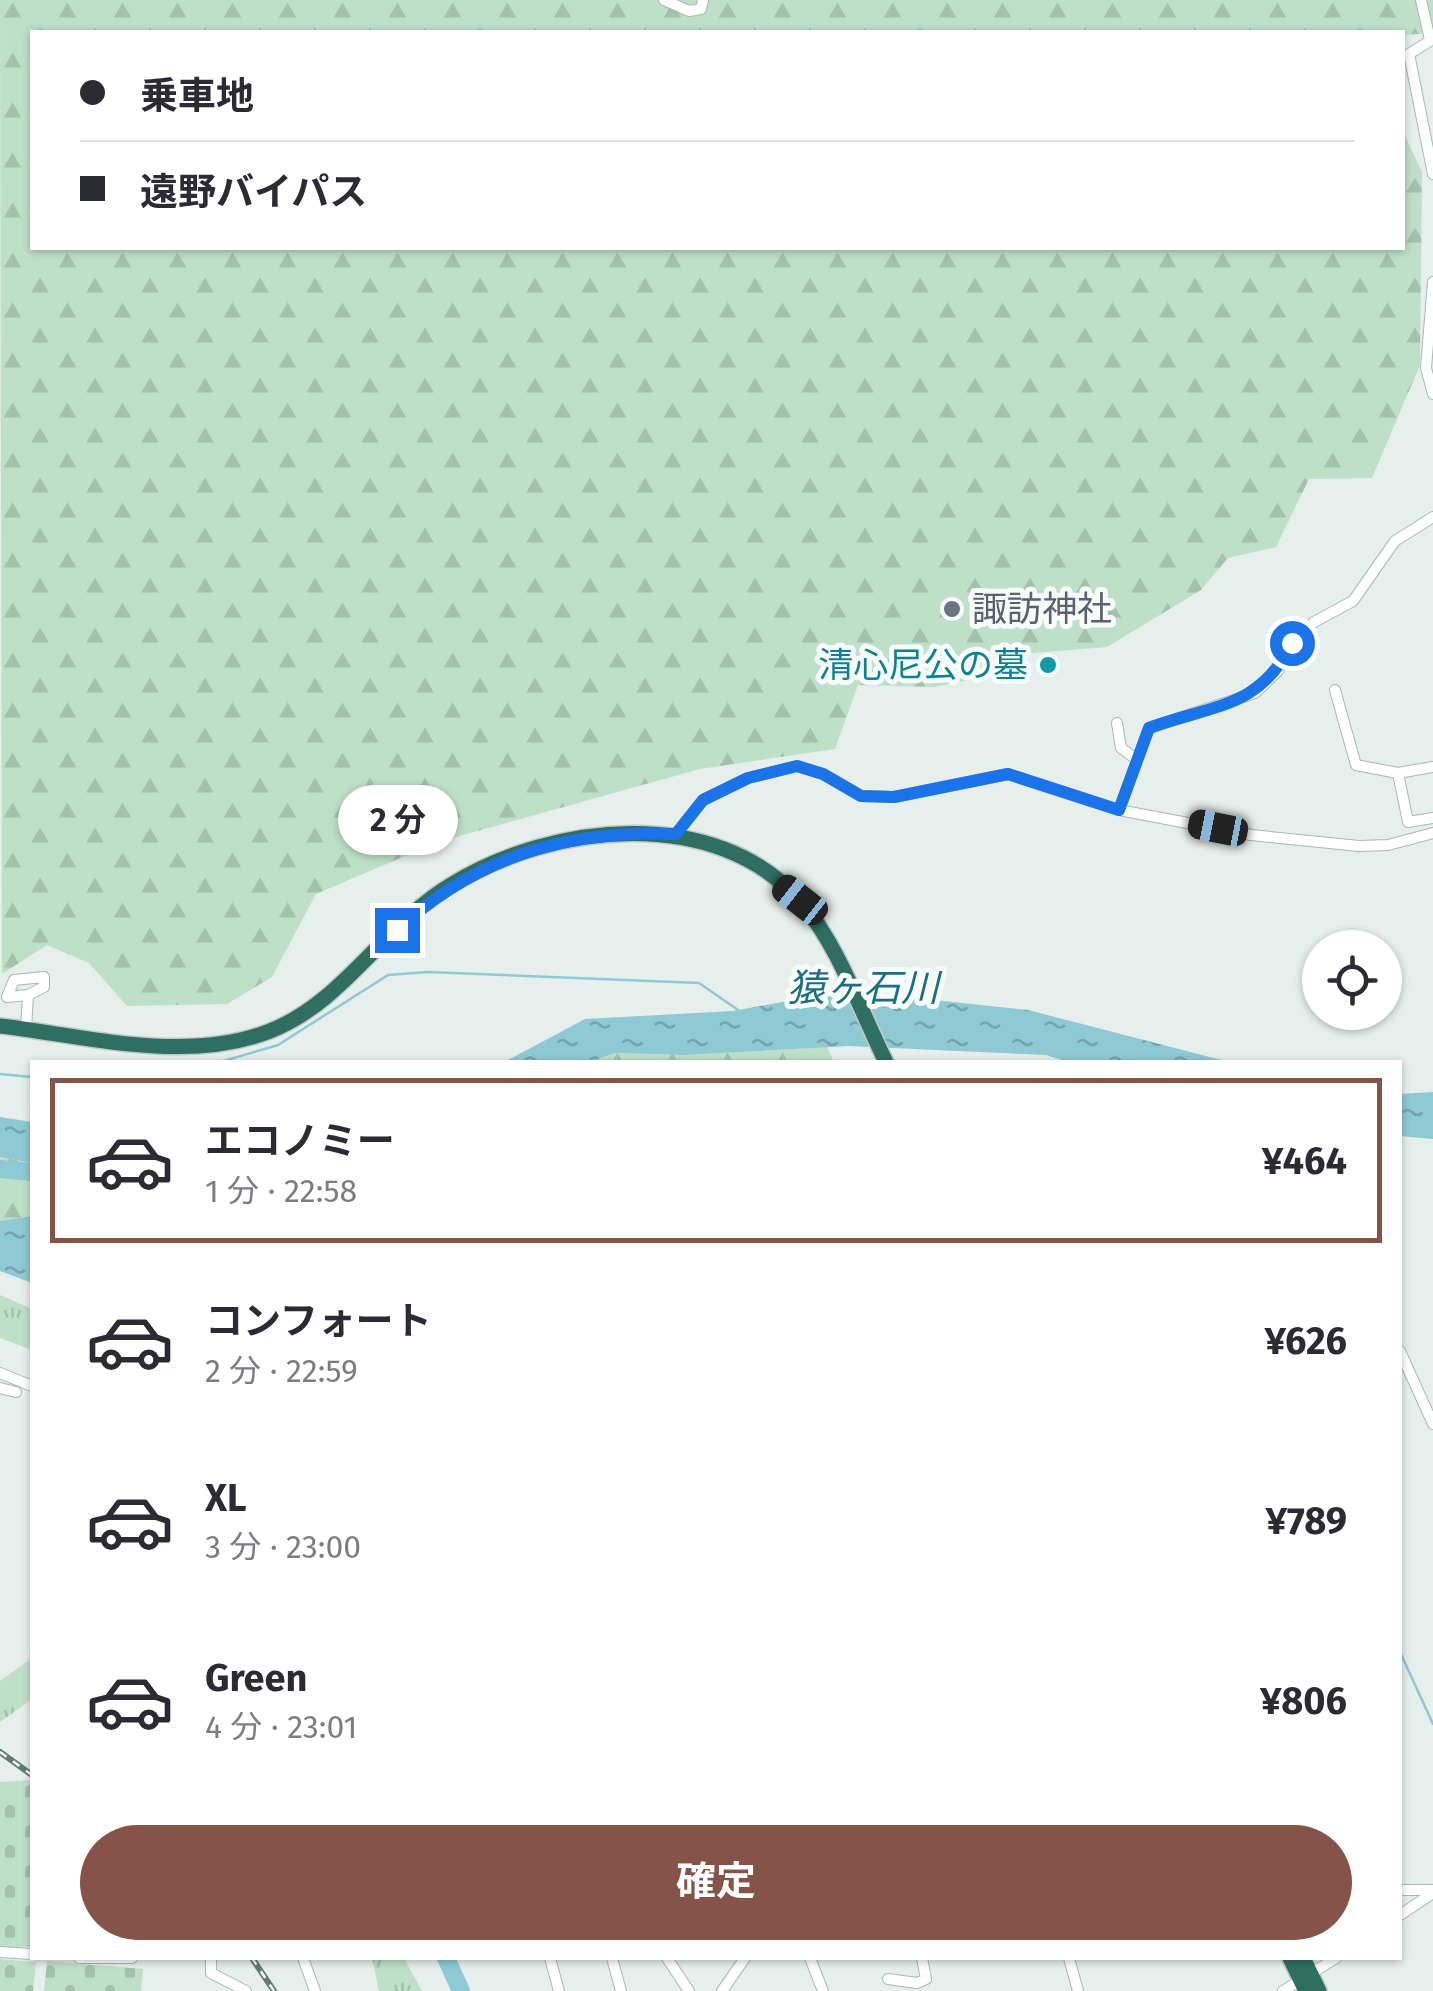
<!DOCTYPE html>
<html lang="ja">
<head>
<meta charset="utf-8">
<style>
  :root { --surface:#fff; --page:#f7f7f7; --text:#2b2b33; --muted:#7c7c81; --line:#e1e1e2; --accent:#855347 }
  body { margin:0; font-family:"Fira Sans","Noto Sans JP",sans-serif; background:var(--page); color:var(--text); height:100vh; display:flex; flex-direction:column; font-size:38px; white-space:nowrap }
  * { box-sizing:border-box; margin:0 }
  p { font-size:32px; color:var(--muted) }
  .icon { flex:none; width:55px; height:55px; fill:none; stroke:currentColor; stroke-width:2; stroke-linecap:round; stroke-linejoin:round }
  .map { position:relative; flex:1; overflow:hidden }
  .details { position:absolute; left:30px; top:1060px; width:1372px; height:900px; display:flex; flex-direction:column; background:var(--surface); border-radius:0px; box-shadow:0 2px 8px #0004 }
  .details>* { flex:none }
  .hud { position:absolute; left:30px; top:30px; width:1375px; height:220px; border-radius:0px; box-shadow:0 2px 8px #0004; display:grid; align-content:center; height:220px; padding:0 50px; background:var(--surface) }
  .buttons { position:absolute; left:1302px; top:930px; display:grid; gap:20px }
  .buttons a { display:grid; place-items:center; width:100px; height:100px; border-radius:50%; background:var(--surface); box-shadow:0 2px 8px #0004; font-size:50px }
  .end { position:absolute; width:45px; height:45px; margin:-22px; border:12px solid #1a73e8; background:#fff; box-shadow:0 0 0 5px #fff }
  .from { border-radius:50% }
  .bubble { position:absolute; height:70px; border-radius:35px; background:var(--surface); box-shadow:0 2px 8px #0004; font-size:32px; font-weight:700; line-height:70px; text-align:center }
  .car { position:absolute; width:30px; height:60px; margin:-30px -15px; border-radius:12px; box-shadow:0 0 8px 2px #0007; background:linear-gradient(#222 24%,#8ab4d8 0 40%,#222 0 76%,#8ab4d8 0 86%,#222 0) }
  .hud b { display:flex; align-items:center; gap:35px; height:95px; font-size:38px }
  .hud b+b { border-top:2px solid var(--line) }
  .hud i { width:25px; height:25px; background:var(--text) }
  ul { padding:18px 0 0; list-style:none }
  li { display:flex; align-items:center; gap:30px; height:165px; margin:0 20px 15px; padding:0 30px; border:5px solid transparent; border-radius:0px }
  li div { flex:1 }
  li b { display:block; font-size:38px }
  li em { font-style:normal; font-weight:700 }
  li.current { border-color:var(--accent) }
  li>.icon { width:90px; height:90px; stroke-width:1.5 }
  .primary-button { display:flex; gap:20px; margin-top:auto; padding:20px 50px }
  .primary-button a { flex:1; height:115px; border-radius:60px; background:var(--accent); color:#fff; font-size:40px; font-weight:700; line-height:115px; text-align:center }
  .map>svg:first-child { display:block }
</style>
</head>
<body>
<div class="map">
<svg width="1433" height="1991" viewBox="0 0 1433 1991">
  <defs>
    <pattern id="grass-tufts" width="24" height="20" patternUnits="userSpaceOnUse" patternTransform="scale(2.5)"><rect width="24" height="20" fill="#bfe0c8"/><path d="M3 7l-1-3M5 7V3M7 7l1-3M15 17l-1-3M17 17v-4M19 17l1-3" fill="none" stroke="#a4c1ad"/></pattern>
    <pattern id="forest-firs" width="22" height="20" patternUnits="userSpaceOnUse" patternTransform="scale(2.5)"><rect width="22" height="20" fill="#bfe0c8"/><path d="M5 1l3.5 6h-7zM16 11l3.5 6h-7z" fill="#a4c1ad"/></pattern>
    <pattern id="cemetery-stones" width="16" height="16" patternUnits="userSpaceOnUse" patternTransform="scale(2.5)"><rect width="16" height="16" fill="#bfe0c8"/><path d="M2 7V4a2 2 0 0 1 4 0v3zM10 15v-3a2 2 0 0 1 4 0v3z" fill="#a4c1ad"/></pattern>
    <pattern id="water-ripples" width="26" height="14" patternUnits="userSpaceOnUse" patternTransform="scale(2.5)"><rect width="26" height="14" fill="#8ec9d4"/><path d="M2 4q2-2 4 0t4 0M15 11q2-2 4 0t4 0" fill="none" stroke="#74a5ad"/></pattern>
  </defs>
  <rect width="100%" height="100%" fill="#e6efeb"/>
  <path fill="url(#grass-tufts)" d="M0,1295L32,1309V1350L0,1338Z
    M32,1658V1699L0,1722V1681Z
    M372,1958H404L422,1991H379Z"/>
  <path fill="url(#forest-firs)" d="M0,0H1433V33L1403,35L32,32V248H1402L1403,132L1422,172L1420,365L1372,478L1309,479L1276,547L1228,558L1201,590L1107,647L1022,654L988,676L935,687L858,685L835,749L700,769L438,842L316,894L272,977L227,1004L127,1006L89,963L47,945L2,974Z
    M827,1047L834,1062H589L615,1053L685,1055Z
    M0,1157L32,1163V1216L0,1221Z"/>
  <path fill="url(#cemetery-stones)" d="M32,1780V1946L0,1948V1782Z
    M0,1959L36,1962L33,1991H0Z
    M47,1961L143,1969L141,1991H44Z"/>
  <path fill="url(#water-ripples)" d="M869,993L1028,1010L1229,1062H1068L1046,1055L849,1046L685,1055L615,1053L589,1062H504L585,1019L733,1011L815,996Z
    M1433,1092V1139L1400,1136V1094Z
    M0,1117L32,1122V1163L0,1157Z
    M32,1216V1283L0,1271V1221Z"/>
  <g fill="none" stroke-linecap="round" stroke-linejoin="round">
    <path stroke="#8ec9d4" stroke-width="2.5" d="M220,1062L278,1045L388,975L428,972L699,983L741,1012
      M0,1074L32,1077
      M1400,1652L1433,1724"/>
    <path stroke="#8ec9d4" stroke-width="18" d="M0,1169L32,1172
      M446,1958L461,1991"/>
    <defs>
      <path id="minor" d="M664,0L689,11L701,9L703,0
        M1421,0L1430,40
        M1433,39L1409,54L1433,174
        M1433,282L1426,368L1433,394
        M1335,690L1356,765L1398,773L1408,822L1433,818
        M1117,723L1121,748L1136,759
        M1398,773L1433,767
        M1119,810L1149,728L1255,693L1278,671L1291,643L1314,622L1353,601L1395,541L1433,517
        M676,834L703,800L748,778L797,766L823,774L861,796L894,797L1008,774L1119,810L1251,835L1359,846L1388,845L1433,833
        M26,1029L28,995L7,997L14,980L44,977V987L28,995
        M1400,1351L1433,1424
        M0,1373L32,1386
        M0,1388L16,1392
        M1400,1890H1433
        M1400,1915L1433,1893
        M0,1952L32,1954
        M79,1958H132
        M211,1958V1973L246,1991
        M303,1958L315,1991
        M550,1958L559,1991
        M612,1958L621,1991
        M667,1958L689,1991
        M810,1958L823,1991
        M1069,1958L1078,1991
        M888,1979L917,1983L926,1979L922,1958
        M722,1991L745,1958
        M1283,1991L1336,1958"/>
      <path id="highway" d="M0,1026C85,1036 187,1064 270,1031C344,1002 384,925 451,885C551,823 716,804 801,902C839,946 860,1010 886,1062
        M1290,1958L1306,1991
        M1303,1958L1319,1991"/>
    </defs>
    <use href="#minor" stroke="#a8b8b2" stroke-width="12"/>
    <use href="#highway" stroke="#c2cac8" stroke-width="18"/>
    <use href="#minor" stroke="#fff" stroke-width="10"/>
    <use href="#highway" stroke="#2f6f62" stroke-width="15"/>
    <defs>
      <path id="rail" d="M0,1752L32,1775
        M252,1958L274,1991"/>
    </defs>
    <use href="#rail" stroke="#5f7d75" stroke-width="6"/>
    <use href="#rail" stroke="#f7fbf9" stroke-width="2.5" stroke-dasharray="8" stroke-linecap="butt"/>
  </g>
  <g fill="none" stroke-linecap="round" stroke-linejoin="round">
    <path stroke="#1a73e8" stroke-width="12" d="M397,930C476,857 569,829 676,834L703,800L748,778L797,766L823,774L861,796L894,797L1008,774L1119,810L1149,728C1211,705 1260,709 1292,643"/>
  </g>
  <circle fill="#6b7280" stroke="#f7fbf9" stroke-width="4" cx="952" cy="609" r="10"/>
  <circle fill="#0f9aa8" stroke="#f7fbf9" stroke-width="4" cx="1048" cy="665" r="10"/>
  <g text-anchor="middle" stroke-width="10" stroke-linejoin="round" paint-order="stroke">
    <g font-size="35" fill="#5b616d" stroke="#f7fbf9" text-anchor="start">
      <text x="972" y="621">諏訪神社</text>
    </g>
    <g font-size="35" fill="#0d838f" stroke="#f7fbf9" text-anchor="end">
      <text x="1028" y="677">清心尼公の墓</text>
    </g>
    <g font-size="38" font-style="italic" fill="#1c6f80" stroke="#f7fbf9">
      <text x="863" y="1001">猿ヶ石川</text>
    </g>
  </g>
</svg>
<div class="buttons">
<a><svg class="icon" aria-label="locate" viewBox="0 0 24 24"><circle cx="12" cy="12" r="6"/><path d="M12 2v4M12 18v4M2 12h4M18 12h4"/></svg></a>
</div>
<i class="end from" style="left:1292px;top:643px"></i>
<i class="end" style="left:397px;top:930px"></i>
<div class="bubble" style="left:338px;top:785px;width:120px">2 分</div>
<i class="car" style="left:1218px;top:828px;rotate:281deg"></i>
<i class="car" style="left:800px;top:900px;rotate:308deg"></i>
<div class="hud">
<b><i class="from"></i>乗車地</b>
<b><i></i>遠野バイパス</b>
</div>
<section class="details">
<ul>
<li class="current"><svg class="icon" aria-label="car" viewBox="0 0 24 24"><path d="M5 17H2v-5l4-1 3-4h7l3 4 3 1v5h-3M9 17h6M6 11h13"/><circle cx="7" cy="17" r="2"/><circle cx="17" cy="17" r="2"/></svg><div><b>エコノミー</b><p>1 分 · 22:58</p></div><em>¥464</em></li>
<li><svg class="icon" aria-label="car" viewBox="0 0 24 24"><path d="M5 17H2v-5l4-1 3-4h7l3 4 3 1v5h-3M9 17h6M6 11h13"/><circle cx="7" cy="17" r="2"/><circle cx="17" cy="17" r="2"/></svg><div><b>コンフォート</b><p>2 分 · 22:59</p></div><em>¥626</em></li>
<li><svg class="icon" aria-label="car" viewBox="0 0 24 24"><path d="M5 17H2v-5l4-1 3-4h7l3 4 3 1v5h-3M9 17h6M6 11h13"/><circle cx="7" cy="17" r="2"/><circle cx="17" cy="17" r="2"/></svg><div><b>XL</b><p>3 分 · 23:00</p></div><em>¥789</em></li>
<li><svg class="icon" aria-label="car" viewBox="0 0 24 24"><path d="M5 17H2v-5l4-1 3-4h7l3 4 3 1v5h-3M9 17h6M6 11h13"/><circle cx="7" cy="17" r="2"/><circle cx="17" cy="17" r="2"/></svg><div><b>Green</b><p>4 分 · 23:01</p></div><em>¥806</em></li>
</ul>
<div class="primary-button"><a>確定</a></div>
</section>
</div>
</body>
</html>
